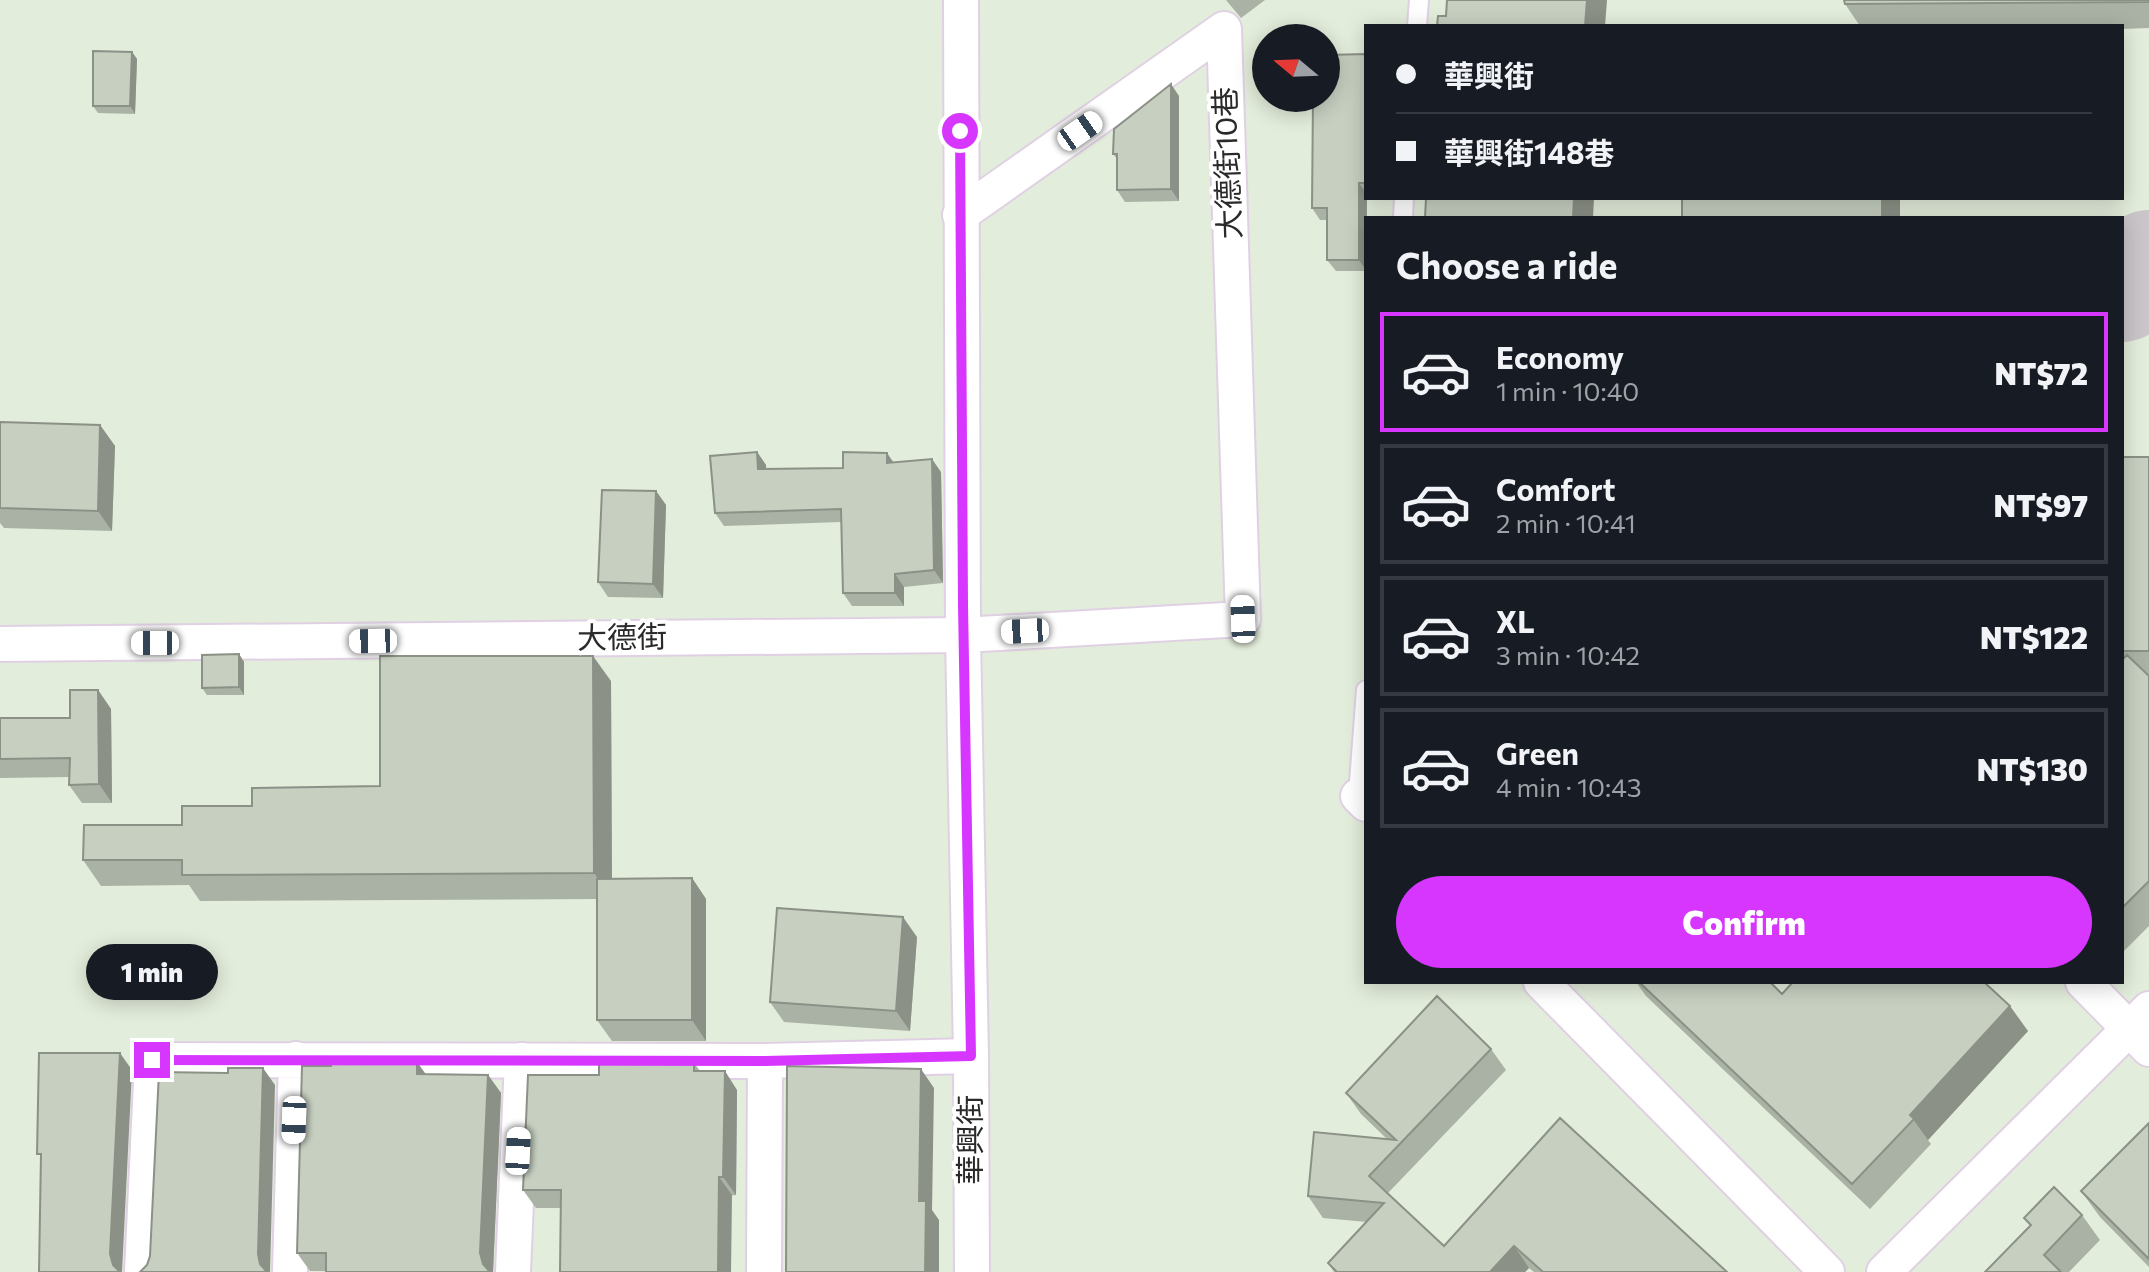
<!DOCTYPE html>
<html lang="en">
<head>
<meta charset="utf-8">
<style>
  :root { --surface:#171b24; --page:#242831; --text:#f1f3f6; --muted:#9ea1a6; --line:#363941; --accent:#d736ff }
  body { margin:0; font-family:Commissioner,"Noto Sans TC",sans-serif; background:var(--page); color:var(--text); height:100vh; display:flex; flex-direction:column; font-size:30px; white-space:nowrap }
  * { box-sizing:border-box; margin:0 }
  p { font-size:26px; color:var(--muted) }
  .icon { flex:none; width:44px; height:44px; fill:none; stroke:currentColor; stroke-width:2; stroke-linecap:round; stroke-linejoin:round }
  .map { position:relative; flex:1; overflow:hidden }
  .details { position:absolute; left:1364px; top:216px; width:760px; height:768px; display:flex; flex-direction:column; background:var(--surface); border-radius:0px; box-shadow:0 4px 20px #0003 }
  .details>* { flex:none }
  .guide { position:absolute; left:1364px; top:24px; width:760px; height:176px; border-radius:0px; box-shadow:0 4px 20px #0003; display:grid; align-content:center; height:176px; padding:0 32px; background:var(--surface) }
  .needle { width:52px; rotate:289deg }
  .controls { position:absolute; left:1252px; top:24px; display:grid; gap:16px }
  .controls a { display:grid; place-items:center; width:88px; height:88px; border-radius:50%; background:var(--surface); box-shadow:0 4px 20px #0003; font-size:40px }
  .end { position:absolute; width:36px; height:36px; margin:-18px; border:10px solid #d736ff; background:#fff; box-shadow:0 0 0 4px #fff }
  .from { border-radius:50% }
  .bubble { position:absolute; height:56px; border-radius:28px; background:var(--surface); box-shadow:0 4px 20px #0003; font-size:26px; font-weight:800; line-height:56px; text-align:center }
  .car { position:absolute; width:24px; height:48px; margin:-24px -12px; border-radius:10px; box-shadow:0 0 6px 2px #0007; background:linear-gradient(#fff 24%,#345 0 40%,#fff 0 76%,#345 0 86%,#fff 0) }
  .guide b { display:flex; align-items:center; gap:28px; height:76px; font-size:30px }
  .guide b+b { border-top:2px solid var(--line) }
  .guide i { width:20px; height:20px; background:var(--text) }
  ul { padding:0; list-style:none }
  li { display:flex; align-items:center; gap:24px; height:120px; margin:0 16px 12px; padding:0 16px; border:4px solid var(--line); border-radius:0px }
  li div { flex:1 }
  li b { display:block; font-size:30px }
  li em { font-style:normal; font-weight:800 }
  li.on { border-color:var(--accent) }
  li>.icon { width:72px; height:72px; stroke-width:1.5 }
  h2 { padding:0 32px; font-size:36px; line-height:96px }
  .action { display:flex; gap:16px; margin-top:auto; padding:16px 32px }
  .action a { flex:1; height:92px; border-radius:48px; background:var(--accent); color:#fff; font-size:32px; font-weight:800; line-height:92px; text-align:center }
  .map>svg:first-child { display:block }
</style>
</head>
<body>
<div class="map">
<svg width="2149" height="1272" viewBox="0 0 2149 1272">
  <rect width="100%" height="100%" fill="#e3eddb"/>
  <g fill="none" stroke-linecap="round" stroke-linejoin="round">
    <path stroke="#cac5c8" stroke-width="106" d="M2122,289L2149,263"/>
    <defs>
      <path id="service" d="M1417,26L1419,0
        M1403,218L1404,198
        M1358,796L1366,690"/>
      <path id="minor" d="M961,0L963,635L971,1056L972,1272
        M0,644L963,635L1243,619L1224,29L960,215
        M1358,796L1366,804
        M1541,982L1827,1272
        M2083,982L2149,1049
        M142,1272L152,1060L765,1061L971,1056
        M290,1272L296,1059
        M513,1272L522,1060
        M764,1272L765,1061
        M1884,1272L2149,1009"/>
    </defs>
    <use href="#service" stroke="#e0d0e4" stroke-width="22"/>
    <use href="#minor" stroke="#e0d0e4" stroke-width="38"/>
    <use href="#service" stroke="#fff" stroke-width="18"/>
    <use href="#minor" stroke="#fff" stroke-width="34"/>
  </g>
  <path fill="#aab2a5" d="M1226,0H1265L1241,18Z
    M2149,0V28L2122,29V26H1860L1845,4Z
    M132,52L137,59L135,114L98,113L93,106Z
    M1366,54V198H1367L1366,271H1336L1327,260V220H1320L1312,208Z
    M1179,96V201L1125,202L1117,190V159L1113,154Z
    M100,425L115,446L112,531L4,528L0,523V508Z
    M757,452L766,465V469L843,468L894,462L941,472L943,583L904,587V606H852L843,593L841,522L724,526L715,513Z
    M2122,457H2149V926L2122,953Z
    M656,491L666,505L663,598L608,597L598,582Z
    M239,654L244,662V695H207L202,688Z
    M611,681L612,879L692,878L706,899V1041H612L597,1020V899L200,901L189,885L101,886L83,860L182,825L252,806L380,786Z
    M98,690L111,709L112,803H82L69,785V777L0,778V718H70Z
    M917,937L910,1031L784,1022L770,1002Z
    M1636,982H1770L1782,994L2028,1031L1928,1140L1931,1144L1870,1209L1646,996Z
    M1491,1049L1506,1070L1388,1193L1444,1246L1560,1118L1727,1272H1534L1529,1268L1525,1272H1334L1328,1263L1367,1222L1323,1218L1308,1196L1388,1140L1361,1114L1346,1093Z
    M694,1063L700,1071L737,1090L736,1195L561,1208H536L523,1190L599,1075Z
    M426,1074L488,1075L501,1093L493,1272L310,1271L297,1253Z
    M2149,1123V1267L2100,1217L2081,1191Z
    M2082,1215L2100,1240L2069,1272H1985L2030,1226L2024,1218Z"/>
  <path fill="#8b9186" d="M1587,0H1607L1605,26H1585Z
    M132,52L137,59L135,114L130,106Z
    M1171,84L1179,96V201L1171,189Z
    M1359,183L1366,193L1367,198L1366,270L1359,260Z
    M1574,198H1594L1593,218H1573Z
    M1882,198H1900V218H1882Z
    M100,425L115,446L112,531L98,511Z
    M757,452L766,465L767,482L758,469Z
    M887,453L896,466L887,463Z
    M932,459L941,472L943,583L934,570Z
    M656,491L666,505L663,598L653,584Z
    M895,574L904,587V606L895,593Z
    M239,654L244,662V695L239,687Z
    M593,656L611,681L612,899L594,873Z
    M98,690L111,709L112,803L99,784Z
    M692,878L706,899V1041L692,1020Z
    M903,917L917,937L910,1031L896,1011Z
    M2010,1006L2028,1031L1928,1140L1910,1115Z
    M120,1053L132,1070L122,1272H118L113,1265L110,1254Z
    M417,1062L430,1080L417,1074Z
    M263,1068L275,1085L270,1272H266L260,1264L258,1254Z
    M921,1069L934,1088L932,1210L939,1220V1272H925L919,1201Z
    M725,1071L737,1090L736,1195L723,1177Z
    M488,1075L501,1093L493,1272H489L483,1264L480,1253Z
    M719,1177L732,1195L731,1272H718Z
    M1514,1246L1529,1268L1525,1272H1490Z"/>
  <path fill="#c6cfc0" stroke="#8b9186" stroke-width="2" d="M1447,0H1587L1585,26H1437L1438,16H1446Z
    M1844,0H2149V2L1845,4Z
    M93,51L132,52L130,106H93Z
    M1366,54V183H1359V260H1327V208H1312L1313,98H1326V55Z
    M1171,84V189L1117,190V154H1113L1114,129Z
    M1426,198H1574L1573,218H1425Z
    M1682,198H1882V218H1682Z
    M0,422L100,425L98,511L0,508Z
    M757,452L758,469L843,468V452L887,453V463L932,459L934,570L895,574V593H843L841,509L715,513L710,456Z
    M2122,457H2149V651H2122Z
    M602,490L656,491L653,584L598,582Z
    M239,654V687L202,688V655Z
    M2127,655L2149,676V881L2122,908V660Z
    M380,656H593L594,873L182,875V860H83L84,825H182V806H252V788L380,786Z
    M70,690H98L99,784L69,785L70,758L0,759V718H70Z
    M692,878V1020H597V879Z
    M777,908L903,917L896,1011L770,1002Z
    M1639,982H1770L1782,994L1793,982H1984L2010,1006L1910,1115L1914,1119L1852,1184Z
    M1437,996L1491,1049L1369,1176L1444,1246L1560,1118L1727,1272H1543L1514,1246L1490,1272H1337L1328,1263L1384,1203L1308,1196L1314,1132L1396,1140L1346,1093Z
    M39,1053H120L110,1254L113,1265L120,1272H39L41,1154H37Z
    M331,1062H417V1074L488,1075L480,1253L483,1264L490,1272H326V1253H297L302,1066H331Z
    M599,1062L694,1063V1071H725L723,1177H719L718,1272H560L561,1190H523L528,1075H599Z
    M787,1066L921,1069L919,1201H926L925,1272H786Z
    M228,1068H263L258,1254L260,1264L267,1272H140L147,1265L150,1256L159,1072L228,1073Z
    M2149,1123V1259L2081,1191Z
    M2054,1187L2082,1215L2044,1255L2061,1272H1985L2031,1225L2024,1218Z"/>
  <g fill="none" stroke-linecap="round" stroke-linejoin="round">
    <path stroke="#d736ff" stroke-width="10" d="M152,1060L765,1061L971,1056L963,605L960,131"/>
  </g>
  <g text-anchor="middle" stroke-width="8" stroke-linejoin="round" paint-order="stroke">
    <g font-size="30" fill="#2a2a2a" stroke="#fff">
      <text transform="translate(1228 163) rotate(-92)" y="10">大德街10巷</text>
      <text transform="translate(622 638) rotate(-1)" y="10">大德街</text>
      <text transform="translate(971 1140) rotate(-90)" y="10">華興街</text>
    </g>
  </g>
</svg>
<div class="controls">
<a><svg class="needle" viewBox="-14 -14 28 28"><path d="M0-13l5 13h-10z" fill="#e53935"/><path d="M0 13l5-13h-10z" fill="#9ea1a6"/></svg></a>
</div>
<i class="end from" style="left:960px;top:131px"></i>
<i class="end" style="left:152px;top:1060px"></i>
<div class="bubble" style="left:86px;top:944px;width:132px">1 min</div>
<i class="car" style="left:1080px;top:131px;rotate:55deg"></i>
<i class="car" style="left:1243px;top:619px;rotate:358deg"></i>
<i class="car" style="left:1025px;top:631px;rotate:267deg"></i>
<i class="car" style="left:373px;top:641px;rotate:269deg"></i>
<i class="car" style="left:155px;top:643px;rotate:270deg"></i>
<i class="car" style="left:294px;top:1120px;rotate:182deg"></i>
<i class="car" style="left:518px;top:1151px;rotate:3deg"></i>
<div class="guide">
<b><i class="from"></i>華興街</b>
<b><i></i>華興街148巷</b>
</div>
<section class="details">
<h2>Choose a ride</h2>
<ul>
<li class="on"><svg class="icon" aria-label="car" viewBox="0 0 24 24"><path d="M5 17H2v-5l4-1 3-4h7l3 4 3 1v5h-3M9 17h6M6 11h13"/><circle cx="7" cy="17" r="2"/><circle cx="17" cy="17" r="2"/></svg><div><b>Economy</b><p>1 min · 10:40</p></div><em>NT$72</em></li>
<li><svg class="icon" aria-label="car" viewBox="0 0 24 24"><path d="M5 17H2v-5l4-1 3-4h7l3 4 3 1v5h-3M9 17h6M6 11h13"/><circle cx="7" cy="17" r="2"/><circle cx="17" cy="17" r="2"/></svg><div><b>Comfort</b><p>2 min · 10:41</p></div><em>NT$97</em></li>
<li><svg class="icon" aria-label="car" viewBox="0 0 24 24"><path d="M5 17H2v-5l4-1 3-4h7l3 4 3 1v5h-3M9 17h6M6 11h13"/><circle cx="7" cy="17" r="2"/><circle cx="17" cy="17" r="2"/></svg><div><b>XL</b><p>3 min · 10:42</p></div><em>NT$122</em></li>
<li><svg class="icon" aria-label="car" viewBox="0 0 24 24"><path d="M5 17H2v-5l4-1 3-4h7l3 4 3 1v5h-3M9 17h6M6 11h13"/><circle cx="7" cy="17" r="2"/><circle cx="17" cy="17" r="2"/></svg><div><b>Green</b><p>4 min · 10:43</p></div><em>NT$130</em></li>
</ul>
<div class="action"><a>Confirm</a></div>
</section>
</div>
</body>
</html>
